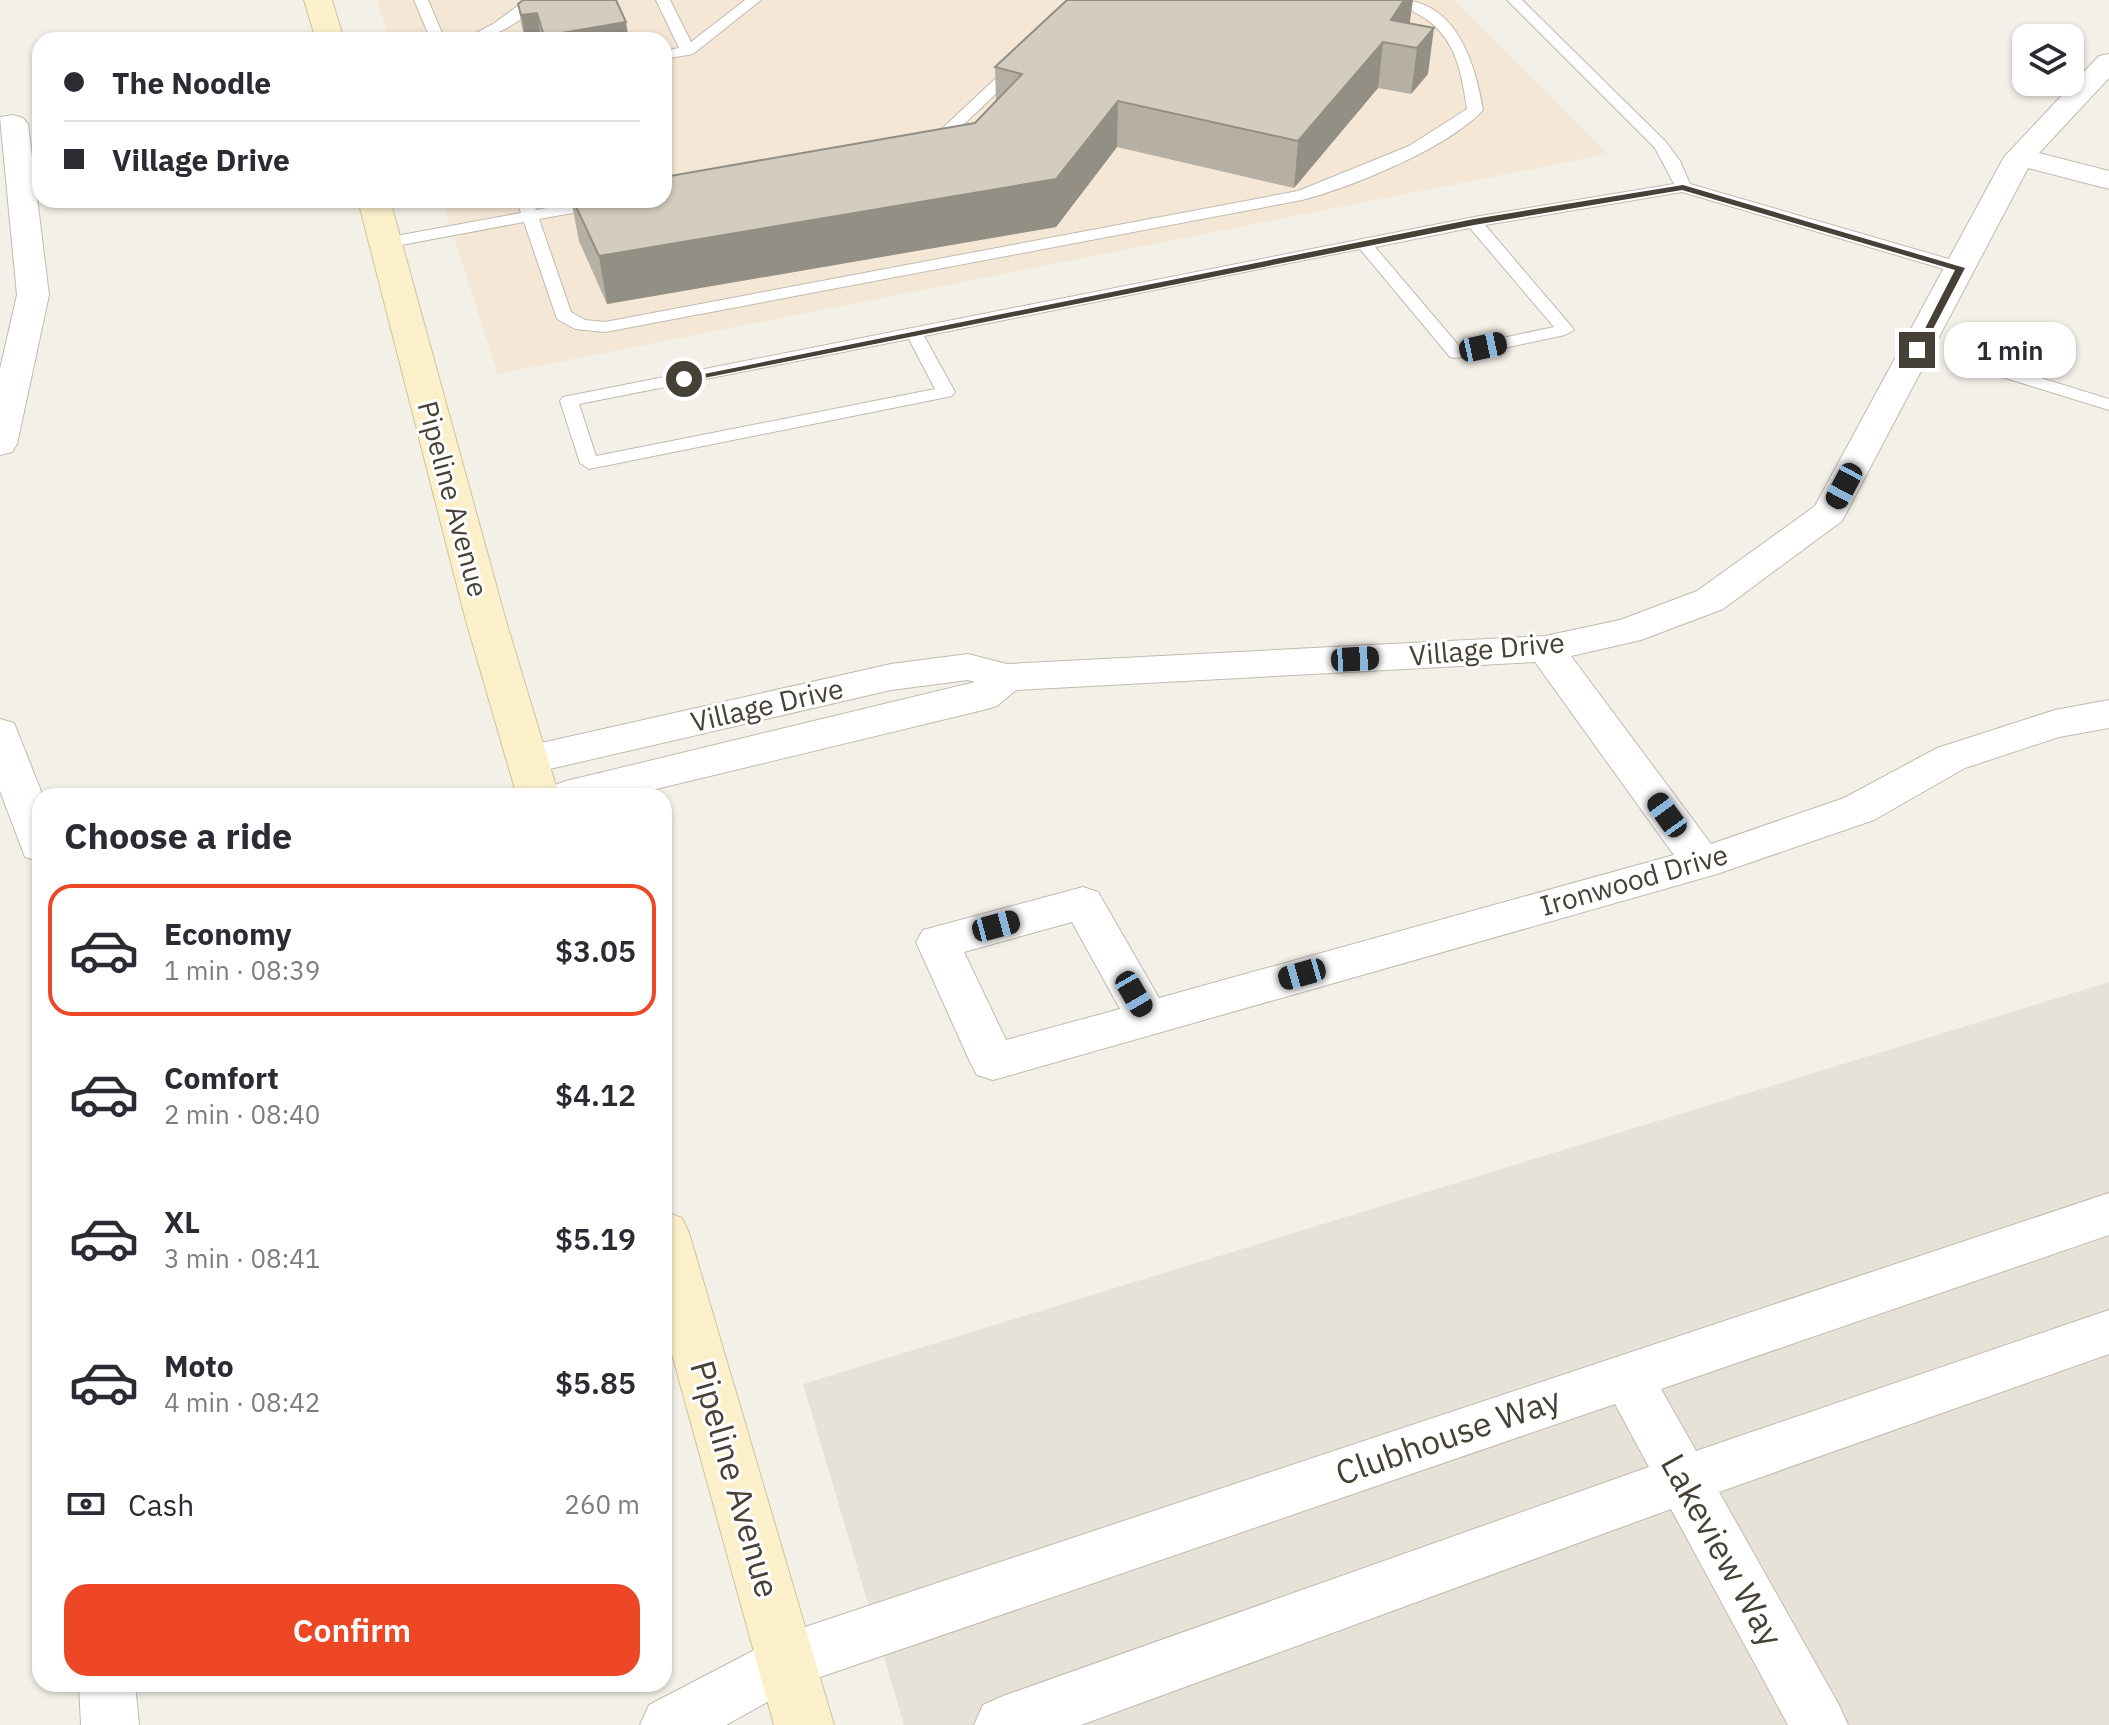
<!DOCTYPE html>
<html lang="en">
<head>
<meta charset="utf-8">
<style>
  :root { --surface:#fff; --page:#f2f2f3; --text:#2b2b33; --muted:#7c7c81; --line:#e1e1e2; --accent:#ed4726 }
  body { margin:0; font-family:"IBM Plex Sans",sans-serif; background:var(--page); color:var(--text); height:100vh; display:flex; flex-direction:column; font-size:30px; white-space:nowrap }
  * { box-sizing:border-box; margin:0 }
  p { font-size:26px; color:var(--muted) }
  .icon { flex:none; width:44px; height:44px; fill:none; stroke:currentColor; stroke-width:2; stroke-linecap:round; stroke-linejoin:round }
  .map { position:relative; flex:1; overflow:hidden }
  .drawer { position:absolute; left:32px; top:788px; width:640px; height:904px; display:flex; flex-direction:column; background:var(--surface); border-radius:24px; box-shadow:0 2px 6px #0004 }
  .drawer>* { flex:none }
  .hud { position:absolute; left:32px; top:32px; width:640px; height:176px; border-radius:24px; box-shadow:0 2px 6px #0004; display:grid; align-content:center; height:176px; padding:0 32px; background:var(--surface) }
  .fabs { position:absolute; left:2012px; top:24px; display:grid; gap:16px }
  .fabs a { display:grid; place-items:center; width:72px; height:72px; border-radius:16px; background:var(--surface); box-shadow:0 2px 6px #0004; font-size:40px }
  .end { position:absolute; width:36px; height:36px; margin:-18px; border:10px solid #464137; background:#fff; box-shadow:0 0 0 4px #fff }
  .from { border-radius:50% }
  .bubble { position:absolute; height:56px; border-radius:24px; background:var(--surface); box-shadow:0 2px 6px #0004; font-size:26px; font-weight:600; line-height:56px; text-align:center }
  .car { position:absolute; width:24px; height:48px; margin:-24px -12px; border-radius:10px; box-shadow:0 0 6px 2px #0007; background:linear-gradient(#222 24%,#8ab4d8 0 40%,#222 0 76%,#8ab4d8 0 86%,#222 0) }
  .hud b { display:flex; align-items:center; gap:28px; height:76px; font-size:30px }
  .hud b+b { border-top:2px solid var(--line) }
  .hud i { width:20px; height:20px; background:var(--text) }
  ul { padding:0; list-style:none }
  li { display:flex; align-items:center; gap:24px; height:132px; margin:0 16px 12px; padding:0 16px; border:4px solid transparent; border-radius:24px }
  li div { flex:1 }
  li b { display:block; font-size:30px }
  li em { font-style:normal; font-weight:600 }
  li.selected { border-color:var(--accent) }
  li>.icon { width:72px; height:72px; stroke-width:1.5 }
  h2 { padding:0 32px; font-size:36px; line-height:96px }
  .pay { display:flex; align-items:center; gap:20px; height:88px; padding:0 32px; font-size:30px }
  .pay p { margin-inline-start:auto }
  .action { display:flex; gap:16px; margin-top:auto; padding:16px 32px }
  .action a { flex:1; height:92px; border-radius:24px; background:var(--accent); color:#fff; font-size:32px; font-weight:600; line-height:92px; text-align:center }
  .map>svg:first-child { display:block }
</style>
</head>
<body>
<div class="map">
<svg width="2109" height="1725" viewBox="0 0 2109 1725">
  <rect width="100%" height="100%" fill="#f3f0e8"/>
  <path fill="#e7e2d7" d="M2109,982V1725H904L803,1384Z"/>
  <path fill="#f4e7d5" d="M377,0H1455L1608,154L498,374L442,200H664V40H390Z"/>
  <g fill="none" stroke-linecap="round" stroke-linejoin="round">
    <defs>
      <path id="service" d="M414,0H428L445,40H431Z
        M526,0H542C522,22 493,40 463,40L493,24Z
        M656,0H670L691,42L745,0H761L693,54L664,59V51L679,48Z
        M1398,0C1456,0 1475,62 1483,110C1448,148 1352,187 1302,200L605,332L575,329L557,319L524,222L385,248L377,243L385,238L521,213L517,200H533L536,210L591,200H625L617,205L539,219L571,312L585,320L605,322L1298,191L1409,146L1467,109C1462,76 1457,43 1430,22C1420,14 1407,9 1398,0Z
        M1507,0H1522L1666,142L1680,161L1690,184L1966,264L1968,268L1960,273L1954,272L1682,192L1485,225L1571,326L1574,330L1565,335L1456,358L1450,357L1360,249L924,336L955,392L952,396L589,469L580,463L560,401L563,397L1474,217L1674,184L1655,148ZM1470,228L1554,327L1460,347L1375,247ZM909,339L935,389L596,456L579,404Z
        M1016,63L1023,67L1021,70L943,144L927,145V139L933,137L1011,64Z
        M1992,363L2109,399V410L1986,372L1983,368Z"/>
      <path id="minor" d="M2109,54V78L2039,153L2109,171V189L2028,168L1842,521L1723,609L1641,640L1571,656L1711,844L1844,798L1937,748L2055,710L2109,700V728L2059,737L1965,768L1874,820L1717,874L993,1080L977,1075L970,1062L916,942L923,930L1083,887L1098,892L1159,998L1674,855L1535,662L1016,690L997,706L983,710L627,796H546L552,786L566,781L975,682L968,680L891,690L528,774L514,770L508,760L514,750L528,746L891,664L968,654L1007,664L1545,636L1620,620L1697,591L1815,506L2004,157L2099,56ZM1072,922L1120,1009L1006,1040L964,952Z
        M13,115L23,118L28,124L49,295L17,444L12,452L0,455V369L17,295L0,117Z
        M0,719L14,723L43,796H40V861L25,857L0,791Z
        M2109,1193V1235L1661,1389L1696,1451L2109,1310V1354L1719,1492L1839,1705L1848,1725H1788L1671,1509L1081,1725H974L983,1705L1003,1696L1649,1467L1615,1404L800,1684L726,1725H640L649,1705L787,1633Z
        M79,1684H135L139,1725H81Z"/>
      <path id="secondary" d="M304,0H332L344,40H316Z
        M358,200H390L506,621L559,796H517L466,621Z
        M664,1211L682,1218L689,1233L834,1725H774L664,1325Z"/>
    </defs>
    <use href="#service" stroke="#c1bbae" stroke-width="2"/>
    <use href="#minor" stroke="#c1bbae" stroke-width="2"/>
    <use href="#secondary" stroke="#d0c39a" stroke-width="2"/>
    <use href="#service" fill="#fff" fill-rule="evenodd"/>
    <use href="#minor" fill="#fff" fill-rule="evenodd"/>
    <use href="#secondary" fill="#fbf0ca" fill-rule="evenodd"/>
  </g>
  <path fill="#b6afa3" d="M518,4L629,40H542L541,37L526,40L522,28Z
    M1410,24L1428,74L1411,94L1378,88L1294,188L1117,147L1056,227L607,304L579,241L571,200H664L975,123L996,102L995,67Z"/>
  <path fill="#948f85" d="M1404,0H1413L1409,28L1391,20Z
    M537,13L541,37L526,40L521,15Z
    M626,22L629,40H545L544,36Z
    M1434,28L1428,74L1411,94L1417,48Z
    M1383,42L1378,88L1294,188L1298,141Z
    M1118,101L1117,147L1056,227L607,304L599,256Z"/>
  <path fill="#d4ccbe" stroke="#948f85" stroke-width="2" d="M523,0H616L626,22L544,36L537,13L521,15L518,4Z
    M1067,0H1404L1391,20L1434,28L1417,48L1383,42L1298,141L1118,101L1056,179L599,256L573,200H664V177L975,123L1022,74L995,67Z"/>
  <path fill="#464137" d="M1683,185L1965,268L1922,350L1913,352L1955,270L1682,190L1474,225L684,382L679,379L1474,219Z"/>
  <g text-anchor="middle" stroke-width="6" stroke-linejoin="round" paint-order="stroke">
    <g font-size="28" fill="#464137" stroke="#fff">
      <text transform="translate(453 499) rotate(75)" y="10">Pipeline Avenue</text>
      <text transform="translate(1487 649) rotate(-5)" y="10">Village Drive</text>
      <text transform="translate(767 705) rotate(-13)" y="10">Village Drive</text>
      <text transform="translate(1634 880) rotate(-16)" y="10">Ironwood Drive</text>
    </g>
    <g font-size="34" fill="#464137" stroke="#fff">
      <text transform="translate(1448 1436) rotate(-19)" y="12">Clubhouse Way</text>
      <text transform="translate(735 1479) rotate(74)" y="12">Pipeline Avenue</text>
      <text transform="translate(1722 1550) rotate(61)" y="12">Lakeview Way</text>
    </g>
  </g>
</svg>
<div class="fabs">
<a><svg class="icon" aria-label="layers" viewBox="0 0 24 24"><path d="M12 4l9 5-9 5-9-5zM3 14l9 5 9-5"/></svg></a>
</div>
<i class="end from" style="left:684px;top:379px"></i>
<i class="end" style="left:1917px;top:350px"></i>
<div class="bubble" style="left:1944px;top:322px;width:132px">1 min</div>
<i class="car" style="left:1483px;top:347px;rotate:78deg"></i>
<i class="car" style="left:1844px;top:486px;rotate:208deg"></i>
<i class="car" style="left:1355px;top:659px;rotate:87deg"></i>
<i class="car" style="left:1667px;top:815px;rotate:324deg"></i>
<i class="car" style="left:996px;top:926px;rotate:75deg"></i>
<i class="car" style="left:1302px;top:974px;rotate:254deg"></i>
<i class="car" style="left:1134px;top:994px;rotate:150deg"></i>
<div class="hud">
<b><i class="from"></i>The Noodle</b>
<b><i></i>Village Drive</b>
</div>
<section class="drawer">
<h2>Choose a ride</h2>
<ul>
<li class="selected"><svg class="icon" aria-label="car" viewBox="0 0 24 24"><path d="M5 17H2v-5l4-1 3-4h7l3 4 3 1v5h-3M9 17h6M6 11h13"/><circle cx="7" cy="17" r="2"/><circle cx="17" cy="17" r="2"/></svg><div><b>Economy</b><p>1 min · 08:39</p></div><em>$3.05</em></li>
<li><svg class="icon" aria-label="car" viewBox="0 0 24 24"><path d="M5 17H2v-5l4-1 3-4h7l3 4 3 1v5h-3M9 17h6M6 11h13"/><circle cx="7" cy="17" r="2"/><circle cx="17" cy="17" r="2"/></svg><div><b>Comfort</b><p>2 min · 08:40</p></div><em>$4.12</em></li>
<li><svg class="icon" aria-label="car" viewBox="0 0 24 24"><path d="M5 17H2v-5l4-1 3-4h7l3 4 3 1v5h-3M9 17h6M6 11h13"/><circle cx="7" cy="17" r="2"/><circle cx="17" cy="17" r="2"/></svg><div><b>XL</b><p>3 min · 08:41</p></div><em>$5.19</em></li>
<li><svg class="icon" aria-label="car" viewBox="0 0 24 24"><path d="M5 17H2v-5l4-1 3-4h7l3 4 3 1v5h-3M9 17h6M6 11h13"/><circle cx="7" cy="17" r="2"/><circle cx="17" cy="17" r="2"/></svg><div><b>Moto</b><p>4 min · 08:42</p></div><em>$5.85</em></li>
</ul>
<div class="pay"><svg class="icon" aria-label="cash" viewBox="0 0 24 24"><path d="M3 7h18v10H3z"/><circle cx="12" cy="12" r="2"/></svg>Cash<p>260 m</p></div>
<div class="action"><a>Confirm</a></div>
</section>
</div>
</body>
</html>
